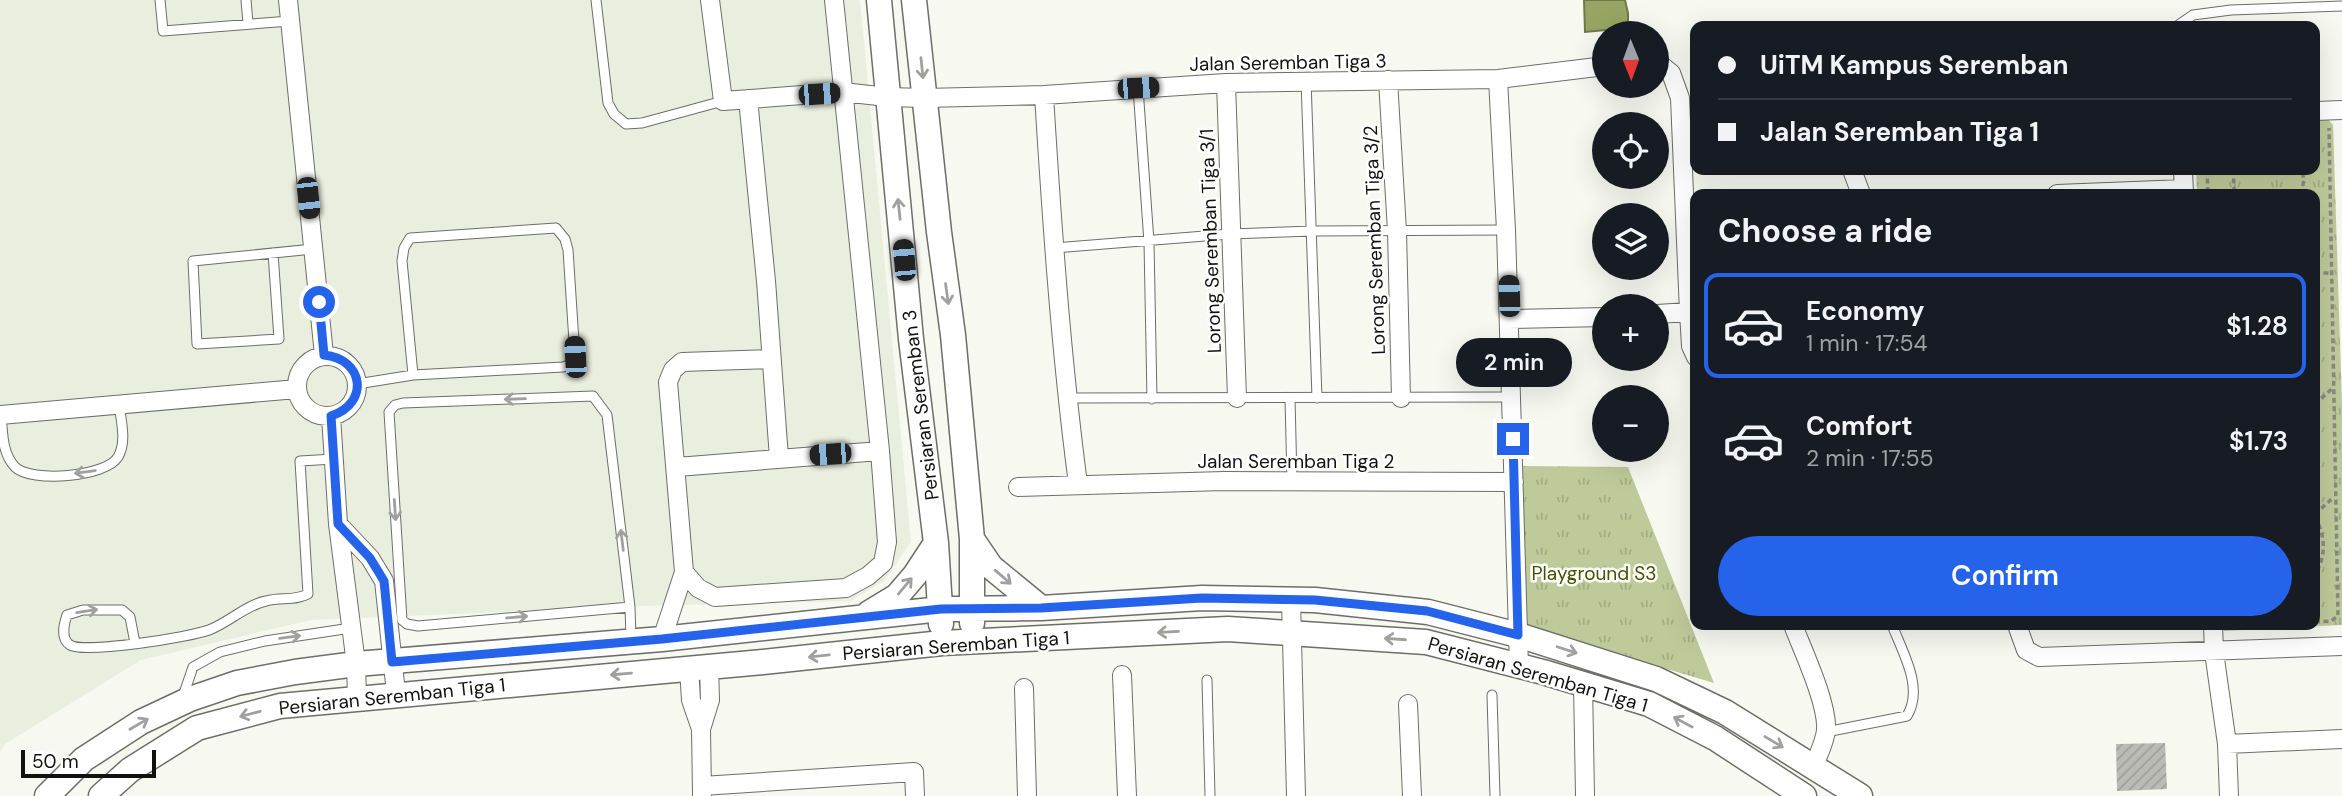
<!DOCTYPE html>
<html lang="en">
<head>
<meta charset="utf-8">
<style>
  :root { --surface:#171b24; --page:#20242c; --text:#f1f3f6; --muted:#9ea1a6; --line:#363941; --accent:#2563eb }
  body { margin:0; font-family:"DM Sans",sans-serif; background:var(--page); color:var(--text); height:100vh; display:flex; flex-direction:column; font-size:26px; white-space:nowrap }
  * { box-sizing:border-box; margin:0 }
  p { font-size:23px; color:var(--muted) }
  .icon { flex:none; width:38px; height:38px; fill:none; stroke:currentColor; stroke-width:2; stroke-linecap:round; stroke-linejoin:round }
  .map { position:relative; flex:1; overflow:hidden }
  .drawer { position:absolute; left:1690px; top:189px; width:630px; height:441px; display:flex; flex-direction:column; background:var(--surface); border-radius:14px; box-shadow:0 7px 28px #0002 }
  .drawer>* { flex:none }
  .banner { position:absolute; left:1690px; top:21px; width:630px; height:154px; border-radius:14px; box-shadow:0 7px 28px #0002; display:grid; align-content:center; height:154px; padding:0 28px; background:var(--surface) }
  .needle { width:46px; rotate:179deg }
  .tools { position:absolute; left:1592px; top:21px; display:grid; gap:14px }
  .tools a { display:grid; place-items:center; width:77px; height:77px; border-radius:50%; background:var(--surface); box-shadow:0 7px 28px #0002; font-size:35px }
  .scale { position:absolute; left:21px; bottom:18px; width:135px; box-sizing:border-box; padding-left:7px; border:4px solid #11120f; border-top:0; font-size:19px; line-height:24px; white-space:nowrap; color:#11120f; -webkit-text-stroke:5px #fff; paint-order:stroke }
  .end { position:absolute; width:32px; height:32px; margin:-16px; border:9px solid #2563eb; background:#fff; box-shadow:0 0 0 4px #fff }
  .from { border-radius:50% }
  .bubble { position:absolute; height:49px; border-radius:24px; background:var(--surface); box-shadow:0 7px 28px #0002; font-size:23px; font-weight:600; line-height:49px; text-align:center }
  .car { position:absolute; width:21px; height:42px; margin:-21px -10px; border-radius:9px; box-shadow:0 0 5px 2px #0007; background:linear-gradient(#222 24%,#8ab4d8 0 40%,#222 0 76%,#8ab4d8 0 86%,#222 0) }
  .banner b { display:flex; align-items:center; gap:24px; height:66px; font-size:26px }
  .banner b+b { border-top:2px solid var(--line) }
  .banner i { width:18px; height:18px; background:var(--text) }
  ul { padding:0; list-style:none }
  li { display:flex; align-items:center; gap:21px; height:105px; margin:0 14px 10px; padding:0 14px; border:4px solid transparent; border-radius:14px }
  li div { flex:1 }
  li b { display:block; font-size:26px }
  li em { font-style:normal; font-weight:600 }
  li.current { border-color:var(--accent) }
  li>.icon { width:63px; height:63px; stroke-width:1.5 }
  h2 { padding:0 28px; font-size:32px; line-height:84px }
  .cta { display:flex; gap:14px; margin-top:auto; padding:14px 28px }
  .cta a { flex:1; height:80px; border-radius:42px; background:var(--accent); color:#fff; font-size:28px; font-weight:600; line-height:80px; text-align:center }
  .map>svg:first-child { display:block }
</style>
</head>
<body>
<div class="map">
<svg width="2342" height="796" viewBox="0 0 2342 796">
  <defs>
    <pattern id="grass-tufts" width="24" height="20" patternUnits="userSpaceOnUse" patternTransform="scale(1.75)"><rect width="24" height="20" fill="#bfca9a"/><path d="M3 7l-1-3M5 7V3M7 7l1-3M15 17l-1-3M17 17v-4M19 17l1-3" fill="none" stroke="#a3ac84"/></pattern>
    <pattern id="building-hatch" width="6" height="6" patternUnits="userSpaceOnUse" patternTransform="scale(1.75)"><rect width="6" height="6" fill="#b9bbb4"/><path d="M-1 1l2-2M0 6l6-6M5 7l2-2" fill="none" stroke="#9ea09a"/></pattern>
  </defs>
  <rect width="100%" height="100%" fill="#f7f9f1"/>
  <path fill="#eaeedf" d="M0,0H860L911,542L885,580L851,601L644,606L311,620L141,660L5,744L0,752Z"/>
  <path fill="url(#grass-tufts)" d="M2324,115L2333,125L2342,404V625L2224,631V625H2315V194H2197L2196,170H2315V116Z
    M1517,466L1628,467L1714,683L1526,627Z"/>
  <path fill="#97a564" stroke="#6f794a" stroke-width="2" d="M1584,0H1625L1628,13V28L1585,32Z"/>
  <path fill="url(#building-hatch)" d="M2165,743L2167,789L2117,791L2116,744Z"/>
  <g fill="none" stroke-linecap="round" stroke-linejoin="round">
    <defs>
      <path id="lane" d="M160,0L163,31L290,21
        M246,0L248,23
        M596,0L608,103L614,114L626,124L642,123L723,101
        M2177,26L2193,15L2231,10L2342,6
        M1306,80L1317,398
        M1138,88L1149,242L1152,399
        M1054,248L1230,234L1313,231L1506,230
        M273,253L279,339L197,344L193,261L313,249
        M357,384L413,375L563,367L572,364L575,357L568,250L565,239L556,228L410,238L404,248L402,261L413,375
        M1067,398L1511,397
        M1290,398L1292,481
        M1,415C3,434 2,453 15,467C31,483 106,477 118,457C127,442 121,421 119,404
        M630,607L418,626L407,624L402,620L389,412L395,405L403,403L593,396L607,415L630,607L631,639
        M135,643L130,617L122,610H83L67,615C64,624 60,638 70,645C85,654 190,637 209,630C228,623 246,605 266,601C281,597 295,601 308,594L300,461L334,459
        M1207,680L1210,796
        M1492,695L1495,796
        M182,699L193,667L220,652L265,641L351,628
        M1826,732L1907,716C1924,688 1903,653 1892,625"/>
      <path id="street" d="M288,0L324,355
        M710,0L723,101L843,92L887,97L925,98L1044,95L1226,83L1498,79L1605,66
        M1657,62L1671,73L1680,98L1689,312L1691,346L1696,357
        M1498,79L1506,230L1519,667
        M1388,80L1397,231L1401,398
        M1226,83L1237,398
        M1044,95C1052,225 1061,355 1078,484
        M748,99L766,281L779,458
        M2315,111L2342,110
        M1852,170L1861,194
        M2183,170L2184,194
        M2057,194L2184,189
        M1657,314L1689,312
        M1509,319L1605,317
        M297 386a30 30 0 1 1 60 0a30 30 0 1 1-60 0Z
        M0,415L297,389
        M331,416L338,524L356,664L357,697
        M677,467L880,451
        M1018,487L1224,481L1514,482
        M338,524L370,558L384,581L396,693
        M684,572L698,588L715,597L846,588L868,576L883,563L887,542L880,451L834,0
        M1291,600L1296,796
        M1793,625C1803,651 1828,704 1826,730C1825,742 1818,755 1814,766
        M2017,625L2026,650L2039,657L2342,646
        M2213,625L2214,652L2227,744L2229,796
        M662,639L684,572L668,382L673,370L682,362L771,359
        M689,668L691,700L701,729
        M1122,675L1127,796
        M1583,683L1585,796
        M1024,688L1027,796
        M1408,704L1412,796
        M2227,744L2342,739
        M702,786L914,772L915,796
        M702,794L701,729L710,700L709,666"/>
      <path id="secondary" d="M879,0L911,339L936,543L941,624
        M914,0L939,232L953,335L972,539V623
        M972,539L991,567L1041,608
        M869,613L897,596L915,575L936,543
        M47,796L84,759L141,722L190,699L237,683L295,672L356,664L662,639L941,609L1041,608L1202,598L1315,600L1428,612L1518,635L1656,679L1725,712L1860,796
        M101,796L130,770L197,728L280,706L763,662L942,643L1228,629L1426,642L1543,672L1649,704L1715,738L1804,796"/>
    </defs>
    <use href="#lane" stroke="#6d6e68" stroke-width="11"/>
    <use href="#street" stroke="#6d6e68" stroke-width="20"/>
    <use href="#secondary" stroke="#6d6e68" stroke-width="27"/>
    <path stroke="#898a85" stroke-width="3.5" stroke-dasharray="5 3.5" stroke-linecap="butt" d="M2207,170L2208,194
      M2235,170L2233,185L2236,194
      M2300,194L2304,181L2302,170
      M2315,273H2331
      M2315,404L2334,387
      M2315,514L2334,497
      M2315,517C2325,534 2327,557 2315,574
      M2315,622L2331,621L2338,616L2329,128
      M2230,626L2275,625"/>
    <use href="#lane" stroke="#fff" stroke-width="9"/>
    <use href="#street" stroke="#fff" stroke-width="18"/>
    <use href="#secondary" stroke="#fff" stroke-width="24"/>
  </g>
  <defs><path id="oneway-shaft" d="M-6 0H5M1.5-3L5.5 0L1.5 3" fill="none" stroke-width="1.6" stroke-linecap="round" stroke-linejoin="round" transform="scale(1.75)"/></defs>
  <g stroke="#a0a09f">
    <use href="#oneway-shaft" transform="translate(922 68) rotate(84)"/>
    <use href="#oneway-shaft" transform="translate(899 209) rotate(-96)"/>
    <use href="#oneway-shaft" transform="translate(947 294) rotate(82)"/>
    <use href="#oneway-shaft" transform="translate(515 399) rotate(178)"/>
    <use href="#oneway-shaft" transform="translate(85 472) rotate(172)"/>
    <use href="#oneway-shaft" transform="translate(395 510) rotate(86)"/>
    <use href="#oneway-shaft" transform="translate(622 540) rotate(-97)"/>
    <use href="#oneway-shaft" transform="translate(1003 577) rotate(41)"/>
    <use href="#oneway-shaft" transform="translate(905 586) rotate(-50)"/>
    <use href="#oneway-shaft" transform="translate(87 611) rotate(-9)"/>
    <use href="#oneway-shaft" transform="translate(517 617) rotate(-5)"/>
    <use href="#oneway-shaft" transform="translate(1168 632) rotate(177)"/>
    <use href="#oneway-shaft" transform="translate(290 637) rotate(-8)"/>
    <use href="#oneway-shaft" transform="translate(1395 639) rotate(-176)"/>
    <use href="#oneway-shaft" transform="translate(1567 650) rotate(18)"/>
    <use href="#oneway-shaft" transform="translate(819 656) rotate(174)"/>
    <use href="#oneway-shaft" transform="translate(621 674) rotate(175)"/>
    <use href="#oneway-shaft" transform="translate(250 714) rotate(165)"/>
    <use href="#oneway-shaft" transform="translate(1683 722) rotate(-152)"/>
    <use href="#oneway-shaft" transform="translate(139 724) rotate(-30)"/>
    <use href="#oneway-shaft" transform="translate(1774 742) rotate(31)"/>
  </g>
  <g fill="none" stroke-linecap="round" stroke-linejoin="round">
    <path stroke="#2563eb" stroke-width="9" d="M319,302L324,355C364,359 370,403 331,416L338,524L370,558L384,581L392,662L662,639L941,609L1041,608L1202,598L1315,600L1427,611L1518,635L1513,439"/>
  </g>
  <g text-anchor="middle" stroke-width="5" stroke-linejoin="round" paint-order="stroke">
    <g font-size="19" fill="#11120f" stroke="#fff">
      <text transform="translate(1288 62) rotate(-1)" y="7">Jalan Seremban Tiga 3</text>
      <text transform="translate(1374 240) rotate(-92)" y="7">Lorong Seremban Tiga 3/2</text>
      <text transform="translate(1210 241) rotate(-92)" y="7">Lorong Seremban Tiga 3/1</text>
      <text transform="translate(920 405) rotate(-97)" y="7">Persiaran Seremban 3</text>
      <text x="1296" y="468">Jalan Seremban Tiga 2</text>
      <text transform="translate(956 645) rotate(-4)" y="7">Persiaran Seremban Tiga 1</text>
      <text transform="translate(1538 674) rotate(16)" y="7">Persiaran Seremban Tiga 1</text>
      <text transform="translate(392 696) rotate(-6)" y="7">Persiaran Seremban Tiga 1</text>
    </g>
    <g font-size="19" fill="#455000" stroke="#fff">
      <text x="1594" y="580">Playground S3</text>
    </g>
  </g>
</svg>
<div class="tools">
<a><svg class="needle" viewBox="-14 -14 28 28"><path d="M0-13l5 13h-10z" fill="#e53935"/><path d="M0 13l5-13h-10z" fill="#9ea1a6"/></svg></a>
<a><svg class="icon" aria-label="locate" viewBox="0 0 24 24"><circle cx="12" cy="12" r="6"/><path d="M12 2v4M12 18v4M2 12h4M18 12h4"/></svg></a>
<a><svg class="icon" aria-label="layers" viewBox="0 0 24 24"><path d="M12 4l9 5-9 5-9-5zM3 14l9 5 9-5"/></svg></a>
<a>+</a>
<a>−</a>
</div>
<div class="scale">50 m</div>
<i class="end from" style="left:319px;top:302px"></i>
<i class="end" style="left:1513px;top:439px"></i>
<div class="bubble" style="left:1456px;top:338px;width:116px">2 min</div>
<i class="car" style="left:1138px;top:88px;rotate:87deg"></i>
<i class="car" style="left:819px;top:94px;rotate:86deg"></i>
<i class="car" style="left:308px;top:198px;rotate:174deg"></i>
<i class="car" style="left:904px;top:260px;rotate:355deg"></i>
<i class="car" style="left:1509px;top:296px;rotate:358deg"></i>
<i class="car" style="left:575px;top:357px;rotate:357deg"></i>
<i class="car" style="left:830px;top:454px;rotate:266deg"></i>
<div class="banner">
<b><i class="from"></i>UiTM Kampus Seremban</b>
<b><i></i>Jalan Seremban Tiga 1</b>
</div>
<section class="drawer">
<h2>Choose a ride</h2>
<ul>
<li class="current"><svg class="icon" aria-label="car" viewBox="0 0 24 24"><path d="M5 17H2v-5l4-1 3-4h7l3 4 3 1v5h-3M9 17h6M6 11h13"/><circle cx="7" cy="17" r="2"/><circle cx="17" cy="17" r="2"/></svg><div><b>Economy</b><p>1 min · 17:54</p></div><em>$1.28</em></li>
<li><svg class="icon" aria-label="car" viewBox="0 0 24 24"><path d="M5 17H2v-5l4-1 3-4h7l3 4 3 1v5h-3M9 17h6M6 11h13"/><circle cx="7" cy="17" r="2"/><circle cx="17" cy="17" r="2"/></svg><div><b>Comfort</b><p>2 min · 17:55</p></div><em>$1.73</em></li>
</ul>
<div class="cta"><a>Confirm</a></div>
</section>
</div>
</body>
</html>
